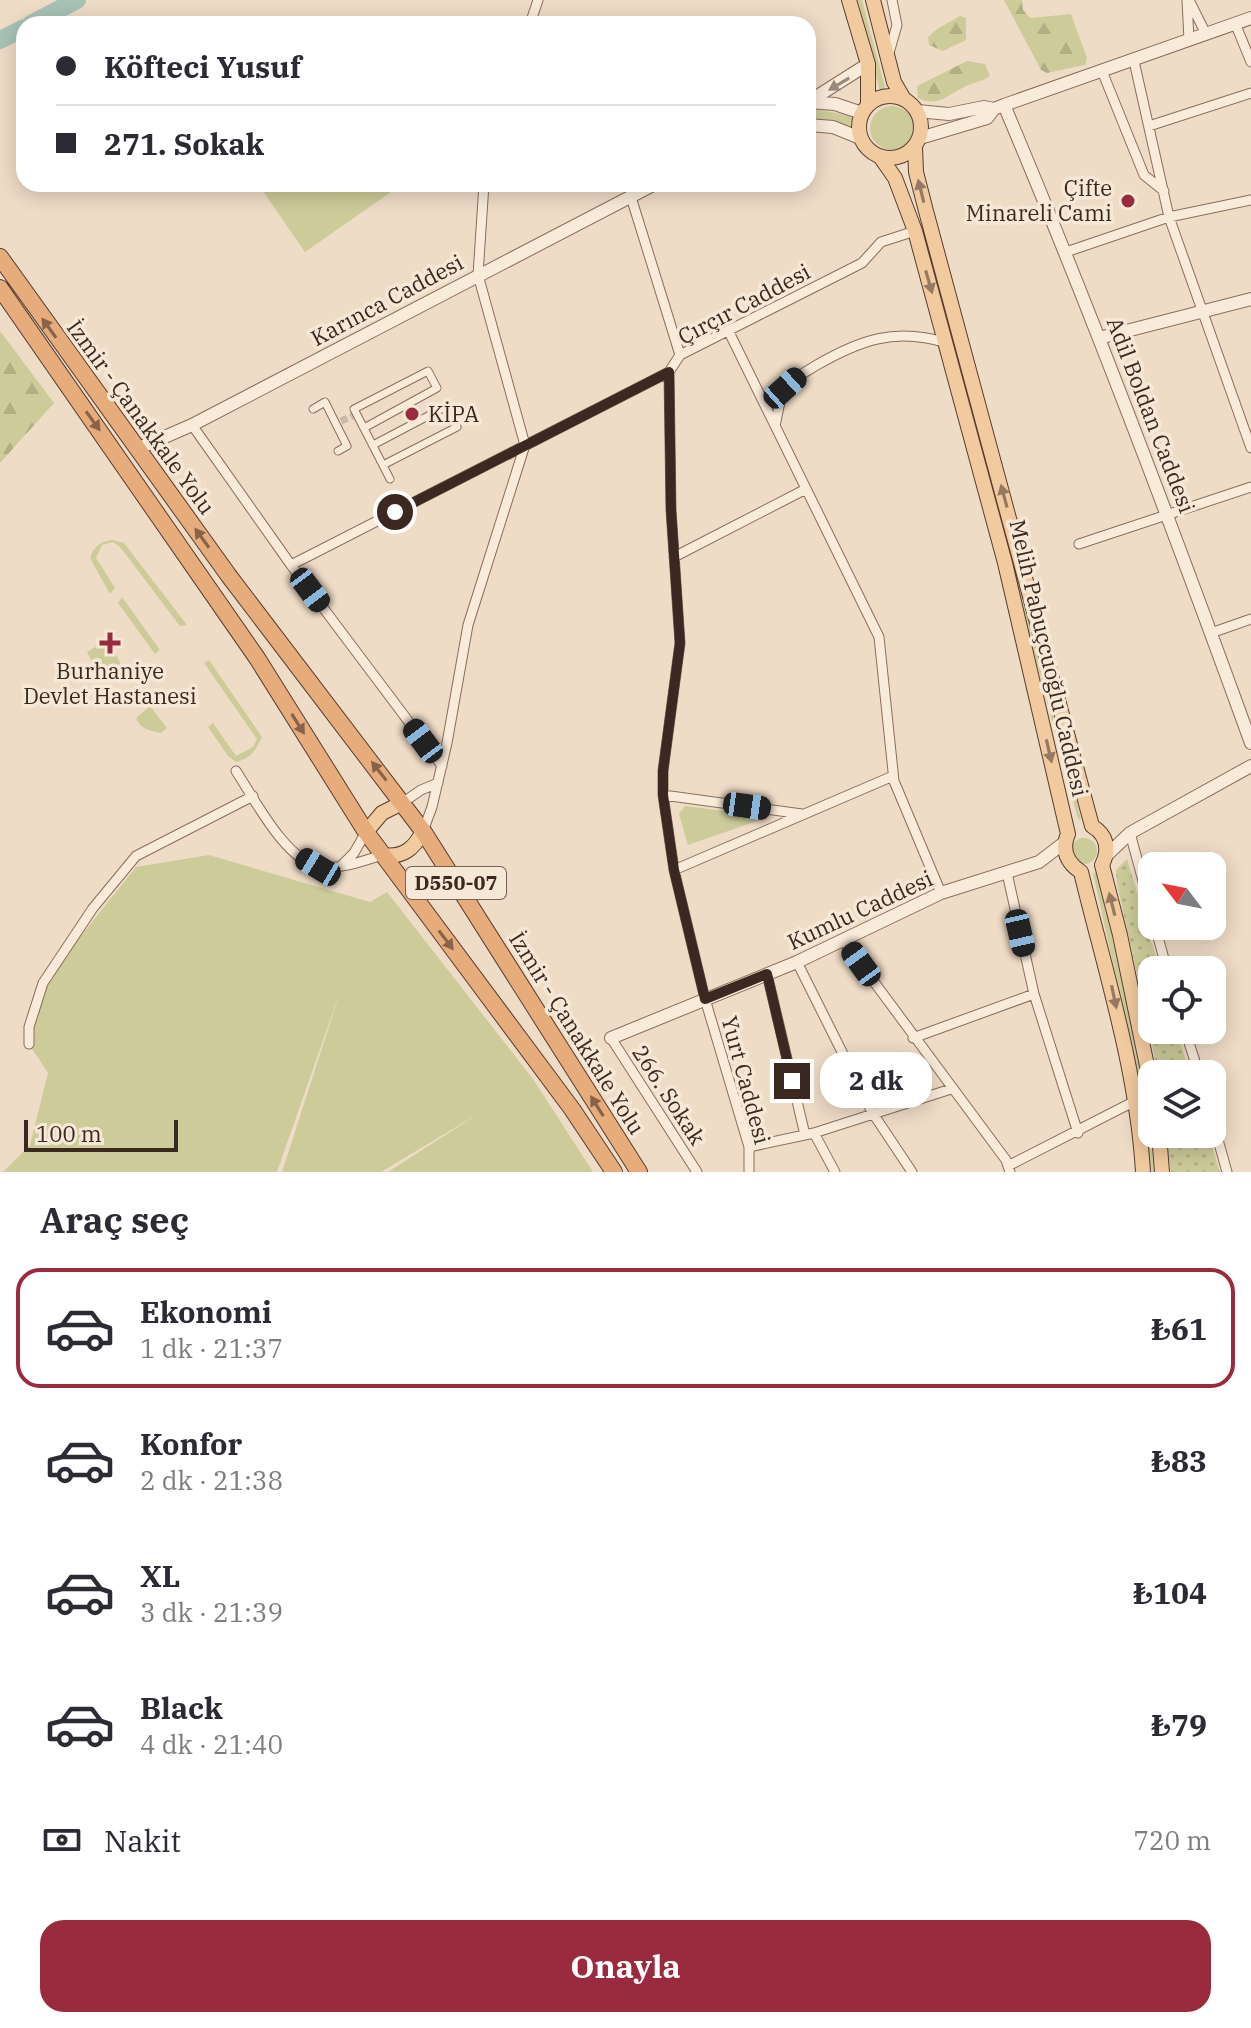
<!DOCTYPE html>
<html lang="tr">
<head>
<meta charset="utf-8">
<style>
  :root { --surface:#fff; --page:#f2f2f3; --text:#2b2b33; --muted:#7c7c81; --line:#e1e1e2; --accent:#9a2b3e }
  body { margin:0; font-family:"IBM Plex Serif",serif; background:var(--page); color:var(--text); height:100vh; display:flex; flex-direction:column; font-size:30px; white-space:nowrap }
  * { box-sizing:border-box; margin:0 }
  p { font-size:26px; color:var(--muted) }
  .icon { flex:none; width:44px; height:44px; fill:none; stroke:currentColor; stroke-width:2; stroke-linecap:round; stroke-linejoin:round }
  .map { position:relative; height:1172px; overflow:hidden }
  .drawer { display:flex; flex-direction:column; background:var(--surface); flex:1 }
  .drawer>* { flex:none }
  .banner { position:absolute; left:16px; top:16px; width:800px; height:176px; border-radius:24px; box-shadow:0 4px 20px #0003; display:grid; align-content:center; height:176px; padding:0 40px; background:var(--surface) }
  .needle { width:52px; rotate:302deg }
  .buttons { position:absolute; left:1138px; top:852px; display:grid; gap:16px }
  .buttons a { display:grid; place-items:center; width:88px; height:88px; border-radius:16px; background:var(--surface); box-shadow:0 4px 20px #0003; font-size:40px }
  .scale { position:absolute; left:24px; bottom:20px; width:154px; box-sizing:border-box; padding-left:8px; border:4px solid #3b2820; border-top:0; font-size:22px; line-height:28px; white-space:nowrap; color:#3b2820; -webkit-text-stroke:6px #f6e8d6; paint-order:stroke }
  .end { position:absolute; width:36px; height:36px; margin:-18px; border:10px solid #3b2820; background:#fff; box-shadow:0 0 0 4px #fff }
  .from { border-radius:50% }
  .bubble { position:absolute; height:56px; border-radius:24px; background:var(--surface); box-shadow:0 4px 20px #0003; font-size:26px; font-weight:700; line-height:56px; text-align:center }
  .car { position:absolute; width:24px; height:48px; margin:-24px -12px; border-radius:10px; box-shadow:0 0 6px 2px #0007; background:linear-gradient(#222 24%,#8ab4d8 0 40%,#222 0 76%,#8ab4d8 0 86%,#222 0) }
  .banner b { display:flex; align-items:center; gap:28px; height:76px; font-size:30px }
  .banner b+b { border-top:2px solid var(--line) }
  .banner i { width:20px; height:20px; background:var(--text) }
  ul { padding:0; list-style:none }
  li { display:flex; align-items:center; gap:24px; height:120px; margin:0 16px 12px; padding:0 24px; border:4px solid transparent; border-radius:24px }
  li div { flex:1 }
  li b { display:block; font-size:30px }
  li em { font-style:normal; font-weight:700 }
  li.current { border-color:var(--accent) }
  li>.icon { width:72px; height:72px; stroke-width:1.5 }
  h2 { padding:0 40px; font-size:36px; line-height:96px }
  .pay { display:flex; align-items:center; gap:20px; height:88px; padding:0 40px; font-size:30px }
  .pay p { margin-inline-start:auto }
  .button { display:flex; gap:16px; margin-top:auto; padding:16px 40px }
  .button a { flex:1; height:92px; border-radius:24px; background:var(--accent); color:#fff; font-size:32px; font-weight:700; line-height:92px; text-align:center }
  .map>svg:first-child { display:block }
</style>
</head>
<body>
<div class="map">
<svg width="1251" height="1172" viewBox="0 0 1251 1172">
  <defs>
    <pattern id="forest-firs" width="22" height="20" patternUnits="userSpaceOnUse" patternTransform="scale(2)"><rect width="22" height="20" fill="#cdcb9a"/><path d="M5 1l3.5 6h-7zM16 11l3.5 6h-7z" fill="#b1ae84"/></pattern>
    <pattern id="park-dots" width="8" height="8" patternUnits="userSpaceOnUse" patternTransform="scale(2)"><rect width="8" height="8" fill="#cdcb9a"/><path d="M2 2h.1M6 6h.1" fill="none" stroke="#b1ae84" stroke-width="1.8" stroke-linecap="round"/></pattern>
  </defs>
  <rect width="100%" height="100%" fill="#efdcc7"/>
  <path fill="#cdcb9a" d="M858,0H862L886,91L880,92Z
    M870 128a22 22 0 1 1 44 0a22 22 0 1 1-44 0Z
    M815,109L858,117L855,130L836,122L808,119V111Z
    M258,184H400L401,185L305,252Z
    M954,351H957L967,379L1081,819H1078Z
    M112,540L124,543L187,625L180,626L120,547L113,542L102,545L96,558L115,588L110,594L90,558C94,546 100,542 112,540Z
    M122,597L160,650L155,654L118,603Z
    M109,639L121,665L105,674L97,671L87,652Z
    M209,660L262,737C255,751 252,758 236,762L228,756L208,727L213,723L236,756L253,747L257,739L204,663Z
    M150,706L167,728L161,733C150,731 140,729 136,718Z
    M685,806L761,816L763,819L688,845L679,814Z
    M1071 851a13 13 0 1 1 26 0a13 13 0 1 1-26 0Z
    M209,855L370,902L387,892L533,1079L593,1172H388L481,1112L381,1172H282L341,989L277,1172H3L30,1145L48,1073L29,1044L43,983L136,867Z
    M1093,873H1096C1122,971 1144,1070 1154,1172H1150L1136,1067Z"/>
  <path fill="url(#forest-firs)" d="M1004,0H1022L1023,10L1030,18L1071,14L1087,58L1085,65L1047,73L1041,70Z
    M960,16L966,18V40L943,51L929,45L928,37L937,29Z
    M967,61L985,64L990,76C982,82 974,82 966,86C949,94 938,108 918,98L917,86Z
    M0,331L54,403L0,463Z"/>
  <path fill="url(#park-dots)" d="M1127,859L1160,970H1152V1030H1177L1190,1074H1157L1150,1033L1117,884L1116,870Z
    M1165,1134H1208L1220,1172H1171Z"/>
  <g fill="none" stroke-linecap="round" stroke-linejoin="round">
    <path stroke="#a8c2b6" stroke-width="18" d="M31,24L77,0
      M0,40L24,28"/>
    <path stroke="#cbb8a6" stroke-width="7" stroke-dasharray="7 3.5" stroke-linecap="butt" d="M341,421L357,414"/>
    <defs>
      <path id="pedestrian" d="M313,409L325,402L347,446L338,451
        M364,428L437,388L428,371L354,409L390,479
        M373,445L447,406L457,427L383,465"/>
      <path id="minor" d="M1187,0L1189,40
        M1189,0L1206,34
        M1235,23L1251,62
        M530,24L538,0
        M889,53L897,25L892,0
        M1134,61L1169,217L1251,448
        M1102,71L1144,175L1164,191
        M1149,126L1251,93
        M631,197L680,355
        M1066,252L1169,217L1251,200
        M728,330L879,637L894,781L941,893
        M669,372L671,510L680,643L663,771V795L674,870L705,999L749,1147V1172
        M192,425L291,565L442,766
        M775,426C778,414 779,399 785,389C791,379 806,372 815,366C860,340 895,327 947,343
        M1079,544L1251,487
        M674,557L806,489
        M291,565L669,372L680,355L862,263L881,242L915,231
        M1211,633L1251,619
        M236,771C254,798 286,862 321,867C342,869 363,861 382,855
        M663,795L802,814
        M402,803L421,790L438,783
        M423,831L432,807L447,743L468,625L525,445L478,275L484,184
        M1130,833L1152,914
        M342,865L354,853L366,832
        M674,870L893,776
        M1007,873L1034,994L1078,1133
        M1155,926L1167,970
        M843,940L1006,1160L1010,1172
        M797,962L872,1112L912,1172
        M767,974L805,1135
        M1185,1030L1199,1074
        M611,1038L697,1172
        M913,1038L1034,994
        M29,1044V1027L43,983L93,908L136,856L253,796
        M1212,1118L1227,1172
        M814,1133L835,1172
        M749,1147L814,1133L951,1089
        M1008,1166L1135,1101"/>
      <path id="tertiary" d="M808,102L868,64
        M809,102L835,104L862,113
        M1004,105C1093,315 1173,528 1251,743
        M917,111L949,114L984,107L994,109
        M808,125L833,127L860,138
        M920,138L987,118L994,109L1004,105L1251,18
        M1099,338L1251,299
        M137,449L192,425L655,184
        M1107,855L1130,833L1251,766
        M611,1038L797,962L941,893L1039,862L1065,842"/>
      <path id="primary" d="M849,0L868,64V105
        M873,0L894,82L904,99
        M859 127a31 31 0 1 1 62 0a31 31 0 1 1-62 0Z
        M915,147L916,172L926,211L1092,826C1107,835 1110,849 1102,865L1120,935L1152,1090
        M881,158L895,178L915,231L1005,563L1068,834C1061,850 1067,863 1081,872C1105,971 1137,1070 1143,1172
        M366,832L382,813L402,803
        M382,855C403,858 414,849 423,831
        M1159,1134L1162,1172"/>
      <path id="trunk" d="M0,257L229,576L423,831L639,1172
        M0,288L257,658L366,832L572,1109L614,1172"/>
    </defs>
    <use href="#pedestrian" stroke="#8a6d5c" stroke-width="9"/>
    <use href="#minor" stroke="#8a6d5c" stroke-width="11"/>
    <use href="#tertiary" stroke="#8a6d5c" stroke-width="14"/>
    <use href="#primary" stroke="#583c30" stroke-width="16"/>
    <use href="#trunk" stroke="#583c30" stroke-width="18"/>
    <use href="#pedestrian" stroke="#f9ebda" stroke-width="7"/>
    <use href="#minor" stroke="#f9ebda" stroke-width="9"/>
    <use href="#tertiary" stroke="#f9ebda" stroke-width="12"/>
    <use href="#primary" stroke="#f1ca9f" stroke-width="14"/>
    <use href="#trunk" stroke="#e7ac7c" stroke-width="16"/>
  </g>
  <defs><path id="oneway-solid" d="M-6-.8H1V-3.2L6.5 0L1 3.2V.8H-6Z" transform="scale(2)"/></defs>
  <use fill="#9a8a7d" href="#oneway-solid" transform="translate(839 84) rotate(149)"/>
  <g fill="#967960">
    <use href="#oneway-solid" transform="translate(921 191) rotate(-104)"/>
    <use href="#oneway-solid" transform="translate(929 282) rotate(74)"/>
    <use href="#oneway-solid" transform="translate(1004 496) rotate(-105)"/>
    <use href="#oneway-solid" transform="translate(1049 751) rotate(77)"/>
    <use href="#oneway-solid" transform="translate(1112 904) rotate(-104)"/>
    <use href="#oneway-solid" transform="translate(1114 997) rotate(78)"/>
  </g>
  <g fill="#886349">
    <use href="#oneway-solid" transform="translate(49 328) rotate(-126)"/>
    <use href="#oneway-solid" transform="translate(93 421) rotate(54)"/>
    <use href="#oneway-solid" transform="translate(202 538) rotate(-126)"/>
    <use href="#oneway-solid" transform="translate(298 724) rotate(58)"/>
    <use href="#oneway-solid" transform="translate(379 771) rotate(-128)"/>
    <use href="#oneway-solid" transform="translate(446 940) rotate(53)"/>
    <use href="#oneway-solid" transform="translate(597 1106) rotate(-122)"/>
  </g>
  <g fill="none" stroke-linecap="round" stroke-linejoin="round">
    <path stroke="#3b2820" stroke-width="10" d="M395,512L669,372L671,510L680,643L663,771V795L674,870L705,999L767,974L792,1081"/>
  </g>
  <g fill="#9a2b3e" stroke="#f6e8d6" stroke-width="3">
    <circle cx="1128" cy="201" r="8"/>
    <circle cx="412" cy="414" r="8"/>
    <path d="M106 631h8v8h8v8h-8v8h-8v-8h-8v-8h8z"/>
  </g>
  <g text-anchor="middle" stroke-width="7" stroke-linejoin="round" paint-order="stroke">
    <rect fill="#f6e8d6" stroke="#736257" stroke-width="2" x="406" y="867" width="100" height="32" rx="6"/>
    <g font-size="20" font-weight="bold" fill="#3b2820">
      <text x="456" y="890">D550-07</text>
    </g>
    <g font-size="22" fill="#3b2820" stroke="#f6e8d6" text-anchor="end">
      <text x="1112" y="196">Çifte<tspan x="1112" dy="25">Minareli Cami</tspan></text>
      <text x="428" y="422" text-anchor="start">KİPA</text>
      <text x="110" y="679" text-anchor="middle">Burhaniye<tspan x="110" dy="25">Devlet Hastanesi</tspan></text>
    </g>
    <g font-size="22" fill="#3b2820" stroke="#f6e8d6">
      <text transform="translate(387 300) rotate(-28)" y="8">Karınca Caddesi</text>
      <text transform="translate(744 304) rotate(-28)" y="8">Çırçır Caddesi</text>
      <text transform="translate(1151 415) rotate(69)" y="8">Adil Boldan Caddesi</text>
      <text transform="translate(141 417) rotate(54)" y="8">İzmir - Çanakkale Yolu</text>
      <text transform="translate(1049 658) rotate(77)" y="8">Melih Pabuçcuoğlu Caddesi</text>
      <text transform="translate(860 910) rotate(-25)" y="8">Kumlu Caddesi</text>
      <text transform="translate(577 1033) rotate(58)" y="8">İzmir - Çanakkale Yolu</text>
      <text transform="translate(746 1080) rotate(75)" y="8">Yurt Caddesi</text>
      <text transform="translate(669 1095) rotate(57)" y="8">266. Sokak</text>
    </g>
  </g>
</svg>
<div class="buttons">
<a><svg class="needle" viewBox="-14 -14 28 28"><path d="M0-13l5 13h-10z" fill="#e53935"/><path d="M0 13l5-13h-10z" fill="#7c7c81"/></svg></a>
<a><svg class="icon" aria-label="locate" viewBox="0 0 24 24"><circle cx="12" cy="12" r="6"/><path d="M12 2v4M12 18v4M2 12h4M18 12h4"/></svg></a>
<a><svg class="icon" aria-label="layers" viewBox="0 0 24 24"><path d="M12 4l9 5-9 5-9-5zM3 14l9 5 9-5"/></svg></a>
</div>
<div class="scale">100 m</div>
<i class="end from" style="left:395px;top:512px"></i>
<i class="end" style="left:792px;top:1081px"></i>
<div class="bubble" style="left:820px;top:1052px;width:112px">2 dk</div>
<i class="car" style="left:785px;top:388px;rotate:48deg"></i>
<i class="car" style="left:310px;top:590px;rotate:143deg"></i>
<i class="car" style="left:423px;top:741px;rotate:323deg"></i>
<i class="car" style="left:747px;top:806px;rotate:98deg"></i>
<i class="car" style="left:318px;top:867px;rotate:301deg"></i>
<i class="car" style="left:1020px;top:933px;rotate:167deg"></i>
<i class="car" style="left:861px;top:964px;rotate:324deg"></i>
<div class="banner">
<b><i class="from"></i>Köfteci Yusuf</b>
<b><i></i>271. Sokak</b>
</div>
</div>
<section class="drawer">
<h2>Araç seç</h2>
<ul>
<li class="current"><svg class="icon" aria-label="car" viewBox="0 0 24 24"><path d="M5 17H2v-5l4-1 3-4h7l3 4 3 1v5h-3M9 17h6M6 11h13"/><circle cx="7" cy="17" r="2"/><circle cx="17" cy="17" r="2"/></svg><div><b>Ekonomi</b><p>1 dk · 21:37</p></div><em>₺61</em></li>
<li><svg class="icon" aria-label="car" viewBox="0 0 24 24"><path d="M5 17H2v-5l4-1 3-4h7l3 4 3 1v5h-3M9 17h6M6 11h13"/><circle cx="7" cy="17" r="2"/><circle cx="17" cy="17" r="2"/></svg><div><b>Konfor</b><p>2 dk · 21:38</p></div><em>₺83</em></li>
<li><svg class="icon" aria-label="car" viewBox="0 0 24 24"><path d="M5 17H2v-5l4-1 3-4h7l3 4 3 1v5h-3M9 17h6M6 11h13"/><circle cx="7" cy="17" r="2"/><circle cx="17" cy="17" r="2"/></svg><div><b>XL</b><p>3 dk · 21:39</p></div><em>₺104</em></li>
<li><svg class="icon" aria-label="car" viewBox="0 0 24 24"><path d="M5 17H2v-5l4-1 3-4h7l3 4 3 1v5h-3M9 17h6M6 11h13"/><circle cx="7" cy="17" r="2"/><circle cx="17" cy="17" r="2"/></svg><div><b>Black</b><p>4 dk · 21:40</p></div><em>₺79</em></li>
</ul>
<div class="pay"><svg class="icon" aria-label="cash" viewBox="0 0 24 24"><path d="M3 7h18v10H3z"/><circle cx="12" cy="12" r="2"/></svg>Nakit<p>720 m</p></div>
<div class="button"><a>Onayla</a></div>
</section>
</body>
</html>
